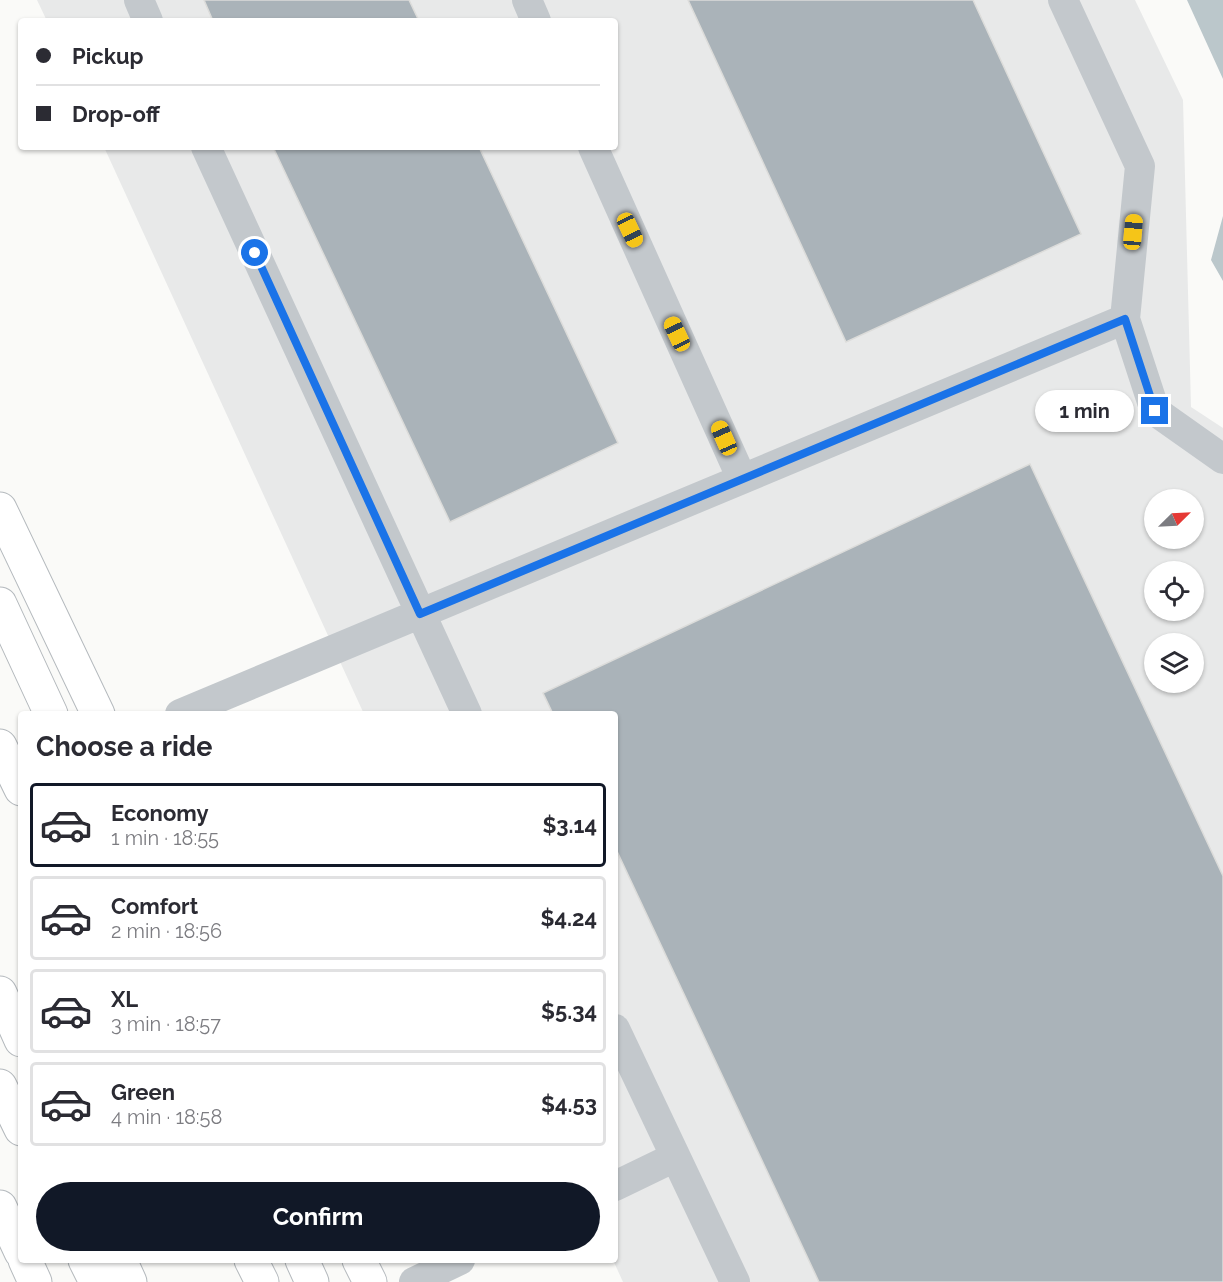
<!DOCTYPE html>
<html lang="en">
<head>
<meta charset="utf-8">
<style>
  :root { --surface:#fff; --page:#f7f7f7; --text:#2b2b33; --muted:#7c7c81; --line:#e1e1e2; --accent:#111827 }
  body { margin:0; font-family:Raleway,sans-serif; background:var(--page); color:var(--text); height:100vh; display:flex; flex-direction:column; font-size:22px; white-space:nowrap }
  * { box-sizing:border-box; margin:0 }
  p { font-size:20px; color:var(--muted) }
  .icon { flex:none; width:33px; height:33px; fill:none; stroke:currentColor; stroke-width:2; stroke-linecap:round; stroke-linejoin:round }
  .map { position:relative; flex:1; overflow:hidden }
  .details { position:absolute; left:18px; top:711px; width:600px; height:552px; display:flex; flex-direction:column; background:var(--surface); border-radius:6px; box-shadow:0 2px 4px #0004 }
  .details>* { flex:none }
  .guide { position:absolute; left:18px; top:18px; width:600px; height:132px; border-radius:6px; box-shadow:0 2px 4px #0004; display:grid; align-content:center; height:132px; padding:0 18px; background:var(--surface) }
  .needle { width:39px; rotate:66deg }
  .buttons { position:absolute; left:1144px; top:489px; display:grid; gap:12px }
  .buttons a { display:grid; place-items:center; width:60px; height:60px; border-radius:50%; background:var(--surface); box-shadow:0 2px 4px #0004; font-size:30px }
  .end { position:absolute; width:27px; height:27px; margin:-14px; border:8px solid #1a73e8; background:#fff; box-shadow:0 0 0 3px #fff }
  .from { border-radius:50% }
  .bubble { position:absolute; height:42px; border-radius:21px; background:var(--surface); box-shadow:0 2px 4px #0004; font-size:20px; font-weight:700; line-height:42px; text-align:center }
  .car { position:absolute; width:18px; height:36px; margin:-18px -9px; border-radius:8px; box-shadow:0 0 4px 2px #0007; background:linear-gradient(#f5c518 24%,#345 0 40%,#f5c518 0 76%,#345 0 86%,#f5c518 0) }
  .guide b { display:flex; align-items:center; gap:21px; height:57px; font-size:22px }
  .guide b+b { border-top:2px solid var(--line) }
  .guide i { width:15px; height:15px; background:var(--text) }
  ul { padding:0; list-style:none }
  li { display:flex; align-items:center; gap:18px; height:84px; margin:0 12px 9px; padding:0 6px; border:3px solid var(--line); border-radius:6px }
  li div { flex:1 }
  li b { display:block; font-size:22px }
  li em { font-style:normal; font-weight:700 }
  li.active { border-color:var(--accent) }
  li>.icon { width:54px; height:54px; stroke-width:1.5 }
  h2 { padding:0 18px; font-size:27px; line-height:72px }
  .button { display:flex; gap:12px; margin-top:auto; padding:12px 18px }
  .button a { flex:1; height:69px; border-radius:36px; background:var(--accent); color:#fff; font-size:24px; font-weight:700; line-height:69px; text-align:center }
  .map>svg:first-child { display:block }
</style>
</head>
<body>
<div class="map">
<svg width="1223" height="1282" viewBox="0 0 1223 1282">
  <rect width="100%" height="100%" fill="#fafaf8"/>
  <path fill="#e8e9e9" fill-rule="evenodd" d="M37,0H1135L1183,100L1191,407L1223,428V1282H623L613,1260H615V714H364L104,147H615V21H47ZM1155,500H1194V538H1155ZM1155,572H1194V610H1155ZM1155,644H1194V682H1155Z"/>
  <path fill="#bbc7cb" d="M1187,0H1223V79Z
    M1223,216V281L1211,260Z"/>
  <path fill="#aab3b9" stroke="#dcdcda" stroke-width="1.5" d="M204,0H409L419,21H213Z
    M688,0H973L1081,234L846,342Z
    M273,147H479L618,443L450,522Z
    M1030,464L1223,876V1282H819L615,847V714H553L543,693Z"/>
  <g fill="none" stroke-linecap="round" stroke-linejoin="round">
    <defs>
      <path id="major" d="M0,509L98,714
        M0,1207L21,1252
        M25,1260L35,1282
        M359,1260L370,1282"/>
      <path id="highway" d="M0,604L51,714
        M0,746L21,789
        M0,993L21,1040
        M0,1086L21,1129
        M85,1260L96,1282
        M120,1260L130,1282
        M251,1260L262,1282
        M302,1260L312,1282"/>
    </defs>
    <use href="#major" stroke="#b5babe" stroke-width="35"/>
    <use href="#highway" stroke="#b4b9bd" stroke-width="35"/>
    <path stroke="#c3c8cc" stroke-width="30" d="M139,0L148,21
      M527,0L536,21
      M206,147L467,714
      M593,147L742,479
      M1125,319L1155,411L1223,459
      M180,714L1125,319L1140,166L1063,0
      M615,1029L735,1282
      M615,1186L675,1157
      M414,1282L460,1260"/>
    <use href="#major" stroke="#fff" stroke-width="33"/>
    <use href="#highway" stroke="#fff" stroke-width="33"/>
  </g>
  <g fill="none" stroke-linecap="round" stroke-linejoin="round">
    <path stroke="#1a73e8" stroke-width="8" d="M255,253L420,614L1125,319L1155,411"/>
  </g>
</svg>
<div class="buttons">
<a><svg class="needle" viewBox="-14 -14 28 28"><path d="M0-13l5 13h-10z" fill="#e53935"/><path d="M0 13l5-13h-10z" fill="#7c7c81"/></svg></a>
<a><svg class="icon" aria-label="locate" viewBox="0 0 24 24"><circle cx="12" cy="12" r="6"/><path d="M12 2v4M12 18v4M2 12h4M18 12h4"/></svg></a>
<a><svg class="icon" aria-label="layers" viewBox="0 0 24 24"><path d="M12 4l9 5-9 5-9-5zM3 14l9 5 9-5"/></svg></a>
</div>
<i class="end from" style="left:255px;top:253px"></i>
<i class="end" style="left:1155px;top:411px"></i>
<div class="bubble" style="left:1035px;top:390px;width:99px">1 min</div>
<i class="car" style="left:630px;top:230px;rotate:155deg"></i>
<i class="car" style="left:1133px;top:232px;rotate:5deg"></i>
<i class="car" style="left:677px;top:334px;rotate:335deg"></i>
<i class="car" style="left:724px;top:438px;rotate:336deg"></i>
<div class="guide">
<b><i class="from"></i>Pickup</b>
<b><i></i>Drop-off</b>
</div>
<section class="details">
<h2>Choose a ride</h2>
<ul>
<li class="active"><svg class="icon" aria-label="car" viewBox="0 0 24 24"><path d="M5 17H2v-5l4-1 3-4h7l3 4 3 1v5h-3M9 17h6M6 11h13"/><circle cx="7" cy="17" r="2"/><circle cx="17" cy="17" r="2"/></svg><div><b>Economy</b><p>1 min · 18:55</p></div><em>$3.14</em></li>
<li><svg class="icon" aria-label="car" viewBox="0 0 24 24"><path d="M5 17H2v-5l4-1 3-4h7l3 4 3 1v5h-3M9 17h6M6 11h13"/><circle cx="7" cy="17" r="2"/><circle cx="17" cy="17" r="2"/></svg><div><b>Comfort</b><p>2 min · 18:56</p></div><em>$4.24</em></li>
<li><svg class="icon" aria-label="car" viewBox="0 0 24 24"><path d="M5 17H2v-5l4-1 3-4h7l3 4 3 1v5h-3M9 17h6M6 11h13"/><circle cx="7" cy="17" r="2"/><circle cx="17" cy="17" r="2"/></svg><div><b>XL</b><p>3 min · 18:57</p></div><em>$5.34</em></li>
<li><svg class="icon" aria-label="car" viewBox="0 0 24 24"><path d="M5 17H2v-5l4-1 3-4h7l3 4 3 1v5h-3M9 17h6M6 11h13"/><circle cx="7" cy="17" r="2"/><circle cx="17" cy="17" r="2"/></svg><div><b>Green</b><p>4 min · 18:58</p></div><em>$4.53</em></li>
</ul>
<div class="button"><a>Confirm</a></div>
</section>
</div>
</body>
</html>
